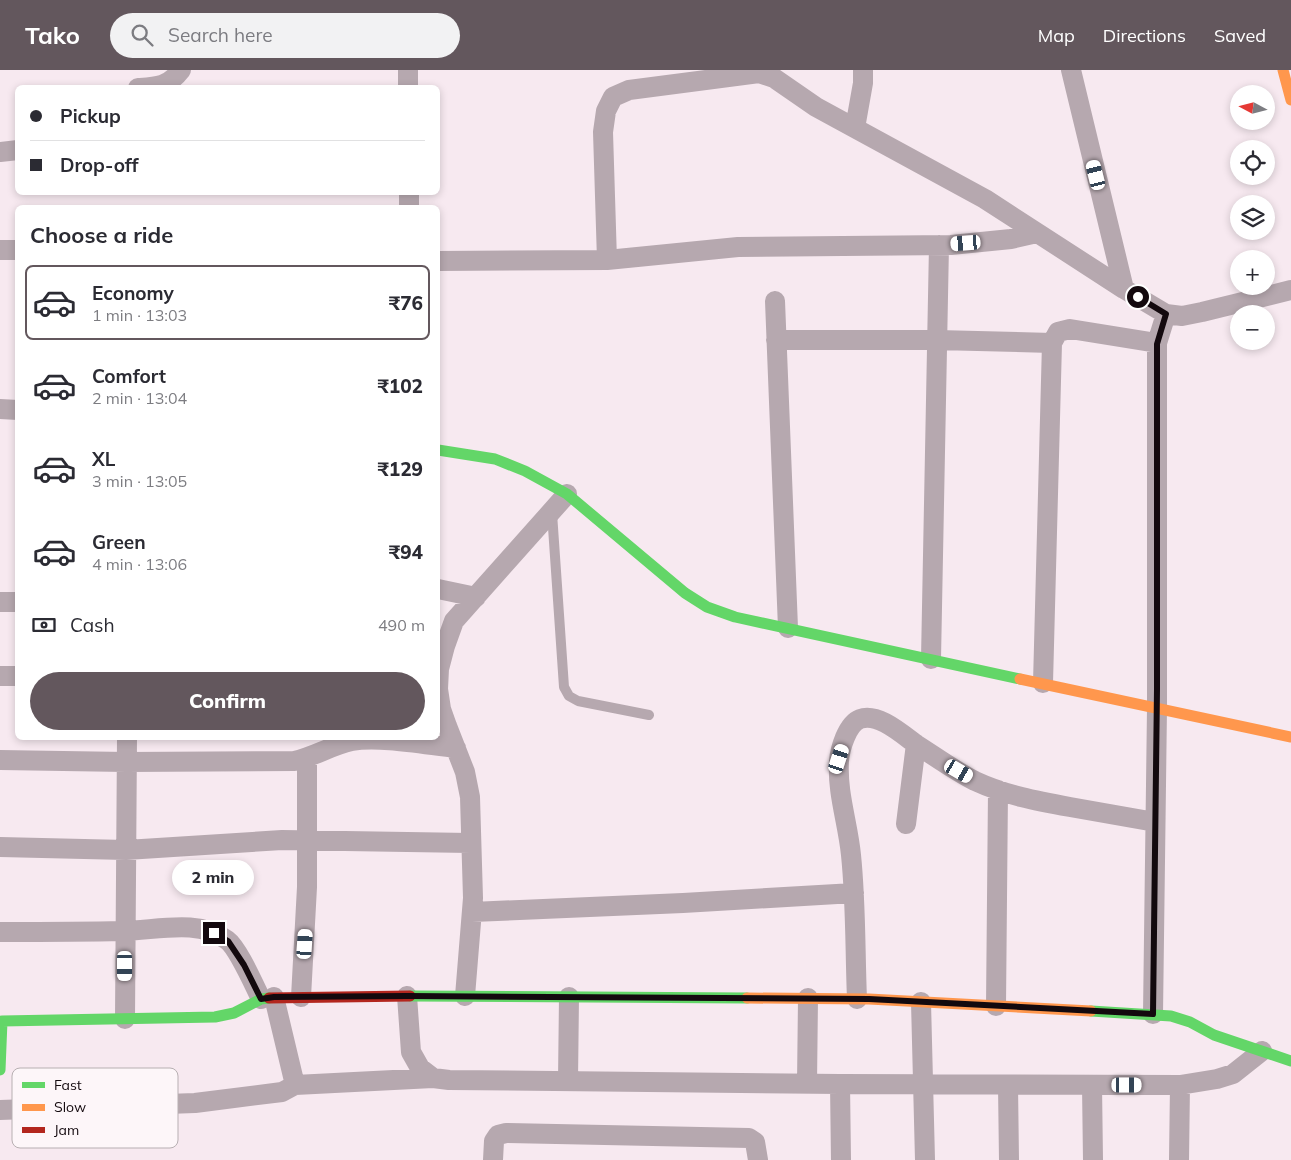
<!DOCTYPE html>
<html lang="en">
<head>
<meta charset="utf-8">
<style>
  :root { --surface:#fff; --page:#f2f2f3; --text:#2b2b33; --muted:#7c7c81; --line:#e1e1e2; --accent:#63575d }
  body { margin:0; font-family:Mulish,sans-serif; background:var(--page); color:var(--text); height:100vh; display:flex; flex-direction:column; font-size:19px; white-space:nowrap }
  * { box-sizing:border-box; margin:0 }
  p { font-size:16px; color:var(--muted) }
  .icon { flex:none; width:28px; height:28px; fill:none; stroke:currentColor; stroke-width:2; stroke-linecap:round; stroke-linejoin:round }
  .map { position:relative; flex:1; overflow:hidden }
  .details { position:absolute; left:15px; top:135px; width:425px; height:535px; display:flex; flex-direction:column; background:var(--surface); border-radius:8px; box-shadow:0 2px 8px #0003 }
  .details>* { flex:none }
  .top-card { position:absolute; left:15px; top:15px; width:425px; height:110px; border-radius:8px; box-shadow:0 2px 8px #0003; display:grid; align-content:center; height:110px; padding:0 15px; background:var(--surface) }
  .needle { width:32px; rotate:277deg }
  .tools { position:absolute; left:1230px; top:15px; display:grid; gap:10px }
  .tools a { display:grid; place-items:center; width:45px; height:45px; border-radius:50%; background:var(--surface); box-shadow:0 2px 8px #0003; font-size:25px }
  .end { position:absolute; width:22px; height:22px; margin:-11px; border:6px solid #13090e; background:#fff; box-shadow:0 0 0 2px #fff }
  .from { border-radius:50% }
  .bubble { position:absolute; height:35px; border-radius:18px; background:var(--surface); box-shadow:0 2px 8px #0003; font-size:16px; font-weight:800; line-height:35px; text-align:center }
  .car { position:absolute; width:15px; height:30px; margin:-15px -8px; border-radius:6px; box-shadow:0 0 4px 1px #0007; background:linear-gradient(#fff 24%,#345 0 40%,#fff 0 76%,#345 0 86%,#fff 0) }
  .top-card b { display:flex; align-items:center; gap:18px; height:48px; font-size:19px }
  .top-card b+b { border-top:1px solid var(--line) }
  .top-card i { width:12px; height:12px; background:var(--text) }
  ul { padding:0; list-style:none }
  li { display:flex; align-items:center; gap:15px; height:75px; margin:0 10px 8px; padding:0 5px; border:2px solid transparent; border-radius:8px }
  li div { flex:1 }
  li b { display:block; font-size:19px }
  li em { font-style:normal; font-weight:800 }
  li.on { border-color:var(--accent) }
  li>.icon { width:45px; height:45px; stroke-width:1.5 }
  h2 { padding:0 15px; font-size:22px; line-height:60px }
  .pay { display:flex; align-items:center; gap:12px; height:55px; padding:0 15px; font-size:19px }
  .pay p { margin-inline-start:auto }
  .action { display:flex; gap:10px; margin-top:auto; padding:10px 15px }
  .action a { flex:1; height:58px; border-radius:30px; background:var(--accent); color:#fff; font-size:20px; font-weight:800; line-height:58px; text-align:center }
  header { display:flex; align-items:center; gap:30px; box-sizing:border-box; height:70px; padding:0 25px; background:var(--accent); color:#fff }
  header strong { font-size:24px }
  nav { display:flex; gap:28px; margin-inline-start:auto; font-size:18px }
  .search { width:350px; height:45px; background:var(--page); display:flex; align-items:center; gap:12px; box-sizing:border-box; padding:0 18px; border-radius:28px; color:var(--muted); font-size:19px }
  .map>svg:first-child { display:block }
</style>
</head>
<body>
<header>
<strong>Tako</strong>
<div class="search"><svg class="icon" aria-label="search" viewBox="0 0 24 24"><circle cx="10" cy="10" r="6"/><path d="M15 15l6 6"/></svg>Search here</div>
<nav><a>Map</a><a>Directions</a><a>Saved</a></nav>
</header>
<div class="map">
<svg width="1291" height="1090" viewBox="0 0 1291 1090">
  <rect width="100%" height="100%" fill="#f7e9f0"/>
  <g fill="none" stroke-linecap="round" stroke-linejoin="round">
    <path stroke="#b6a8af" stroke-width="10" d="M552,443L564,617L569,626L578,631L649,645"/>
    <path stroke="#b6a8af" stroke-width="20" d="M408,0V18
      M1071,0L1124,219
      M138,18C157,17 168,17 181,0
      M855,58L863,13V0
      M0,82L18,80
      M409,122V138
      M0,180H18
      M607,190L603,62L606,41L613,27L629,20L759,3L774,8L816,37L985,129L1124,219L1166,244L1182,246L1202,242L1291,220
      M438,191L607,190L738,177L951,175L1011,169L1037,163
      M775,231L788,558
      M776,270H937L1052,273
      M0,339L18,340
      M438,519L476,527
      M0,532H18
      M931,589L939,175
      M0,606H18
      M1043,613L1052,273L1058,262L1070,259L1157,273
      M0,690L126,692L294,691C314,687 332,675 352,671C379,666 427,675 456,678
      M906,754L916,674
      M0,777L126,780L282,770L470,773
      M472,842L683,833L854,823
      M0,862C41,862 81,862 122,861C155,861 197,848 227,870C238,878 254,915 261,929
      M407,926L411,982L420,998L433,1008L449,1010L840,1014L1180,1015L1217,1009L1233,1004L1262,981
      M465,926L473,828L470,727L465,702L447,656L441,639L438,619L439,599L445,576L454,551L567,424
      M274,927L295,1015
      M301,927L307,817V688
      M857,929C855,881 856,833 851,785C848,753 837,724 839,691C840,679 847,654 860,649C878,642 903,665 917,675C936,687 955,701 975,711C1005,725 1037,731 1070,737C1098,742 1127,747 1155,752
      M921,932L925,1090
      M996,936L998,720
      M1153,944L1157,638V273L1166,244
      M125,949L127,668
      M568,1011L569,927
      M807,1014L808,928
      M840,1014L841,1090
      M1008,1015L1009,1090
      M1092,1015L1093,1090
      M0,1040L195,1033L282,1022L295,1015L433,1008
      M493,1090L494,1071L498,1065L506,1063L749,1068L755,1072L758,1090
      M1179,1090L1180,1015"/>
    <path stroke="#63d668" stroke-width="11" d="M438,380L495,389L525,401L567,424L685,523L707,537L735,547L1020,609
      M410,926L747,928
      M1091,941L1171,946L1190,952L1214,965L1291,991
      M0,1000L2,951L215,947L234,943L261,929L269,928"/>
    <path stroke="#ff974d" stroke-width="11" d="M1283,0L1291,30
      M1020,609L1291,667
      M747,928L869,929L1091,941"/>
    <path stroke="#b3261e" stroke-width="11" d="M269,928L410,926"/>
  </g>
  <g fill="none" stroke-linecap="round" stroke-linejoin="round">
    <path stroke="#13090e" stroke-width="6" d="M214,863L228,871L244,895L261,929L274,927L407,926L869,929L1153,944L1157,619V274L1166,244L1138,227"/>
  </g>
  <rect x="12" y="998" width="166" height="80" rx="8" fill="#fdf6f9" stroke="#b7afb2" stroke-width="1"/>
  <rect x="22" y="1012" width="23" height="6" fill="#63d668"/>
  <rect x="22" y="1034" width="23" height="7" fill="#ff974d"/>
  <rect x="22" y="1057" width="23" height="6" fill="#b3261e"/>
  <g font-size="14" fill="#13090e">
    <text x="54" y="1020">Fast</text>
    <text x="54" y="1042">Slow</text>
    <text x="54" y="1065">Jam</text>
  </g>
</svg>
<div class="tools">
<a><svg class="needle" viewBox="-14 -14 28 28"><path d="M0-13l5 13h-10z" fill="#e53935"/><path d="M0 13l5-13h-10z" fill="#7c7c81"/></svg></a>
<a><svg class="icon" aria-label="locate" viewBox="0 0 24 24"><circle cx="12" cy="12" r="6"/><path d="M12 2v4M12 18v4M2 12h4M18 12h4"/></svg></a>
<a><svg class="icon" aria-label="layers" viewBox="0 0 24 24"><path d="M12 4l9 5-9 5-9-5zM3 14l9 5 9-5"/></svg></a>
<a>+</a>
<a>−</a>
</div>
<i class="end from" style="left:1138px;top:227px"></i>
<i class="end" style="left:214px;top:863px"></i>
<div class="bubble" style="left:172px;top:790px;width:82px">2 min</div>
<i class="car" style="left:1096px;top:105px;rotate:346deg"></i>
<i class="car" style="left:966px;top:173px;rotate:266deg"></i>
<i class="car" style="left:839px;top:689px;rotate:18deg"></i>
<i class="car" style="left:959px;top:701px;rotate:120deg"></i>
<i class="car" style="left:305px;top:874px;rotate:4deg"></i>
<i class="car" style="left:125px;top:896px;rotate:180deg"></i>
<i class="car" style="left:1127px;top:1015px;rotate:90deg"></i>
<div class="top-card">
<b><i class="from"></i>Pickup</b>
<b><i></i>Drop-off</b>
</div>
<section class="details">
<h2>Choose a ride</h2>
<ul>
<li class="on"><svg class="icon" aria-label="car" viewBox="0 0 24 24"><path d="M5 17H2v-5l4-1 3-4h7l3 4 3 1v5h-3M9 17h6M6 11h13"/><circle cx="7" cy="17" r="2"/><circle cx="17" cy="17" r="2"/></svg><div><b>Economy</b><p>1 min · 13:03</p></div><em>₹76</em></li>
<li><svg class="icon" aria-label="car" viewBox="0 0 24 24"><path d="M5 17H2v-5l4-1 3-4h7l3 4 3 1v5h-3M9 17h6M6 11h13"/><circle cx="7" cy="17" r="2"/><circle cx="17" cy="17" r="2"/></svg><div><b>Comfort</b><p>2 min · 13:04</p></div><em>₹102</em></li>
<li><svg class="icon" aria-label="car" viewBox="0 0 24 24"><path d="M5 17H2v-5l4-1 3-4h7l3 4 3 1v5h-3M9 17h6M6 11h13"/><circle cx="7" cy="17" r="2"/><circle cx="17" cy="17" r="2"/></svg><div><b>XL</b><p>3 min · 13:05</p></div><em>₹129</em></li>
<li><svg class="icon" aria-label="car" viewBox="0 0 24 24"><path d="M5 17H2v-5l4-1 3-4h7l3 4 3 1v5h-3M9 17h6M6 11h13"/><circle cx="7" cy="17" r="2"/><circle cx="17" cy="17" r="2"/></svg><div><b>Green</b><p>4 min · 13:06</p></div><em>₹94</em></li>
</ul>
<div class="pay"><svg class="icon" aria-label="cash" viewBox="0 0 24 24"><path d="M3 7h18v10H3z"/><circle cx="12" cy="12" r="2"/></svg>Cash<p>490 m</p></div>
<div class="action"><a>Confirm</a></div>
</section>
</div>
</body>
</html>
